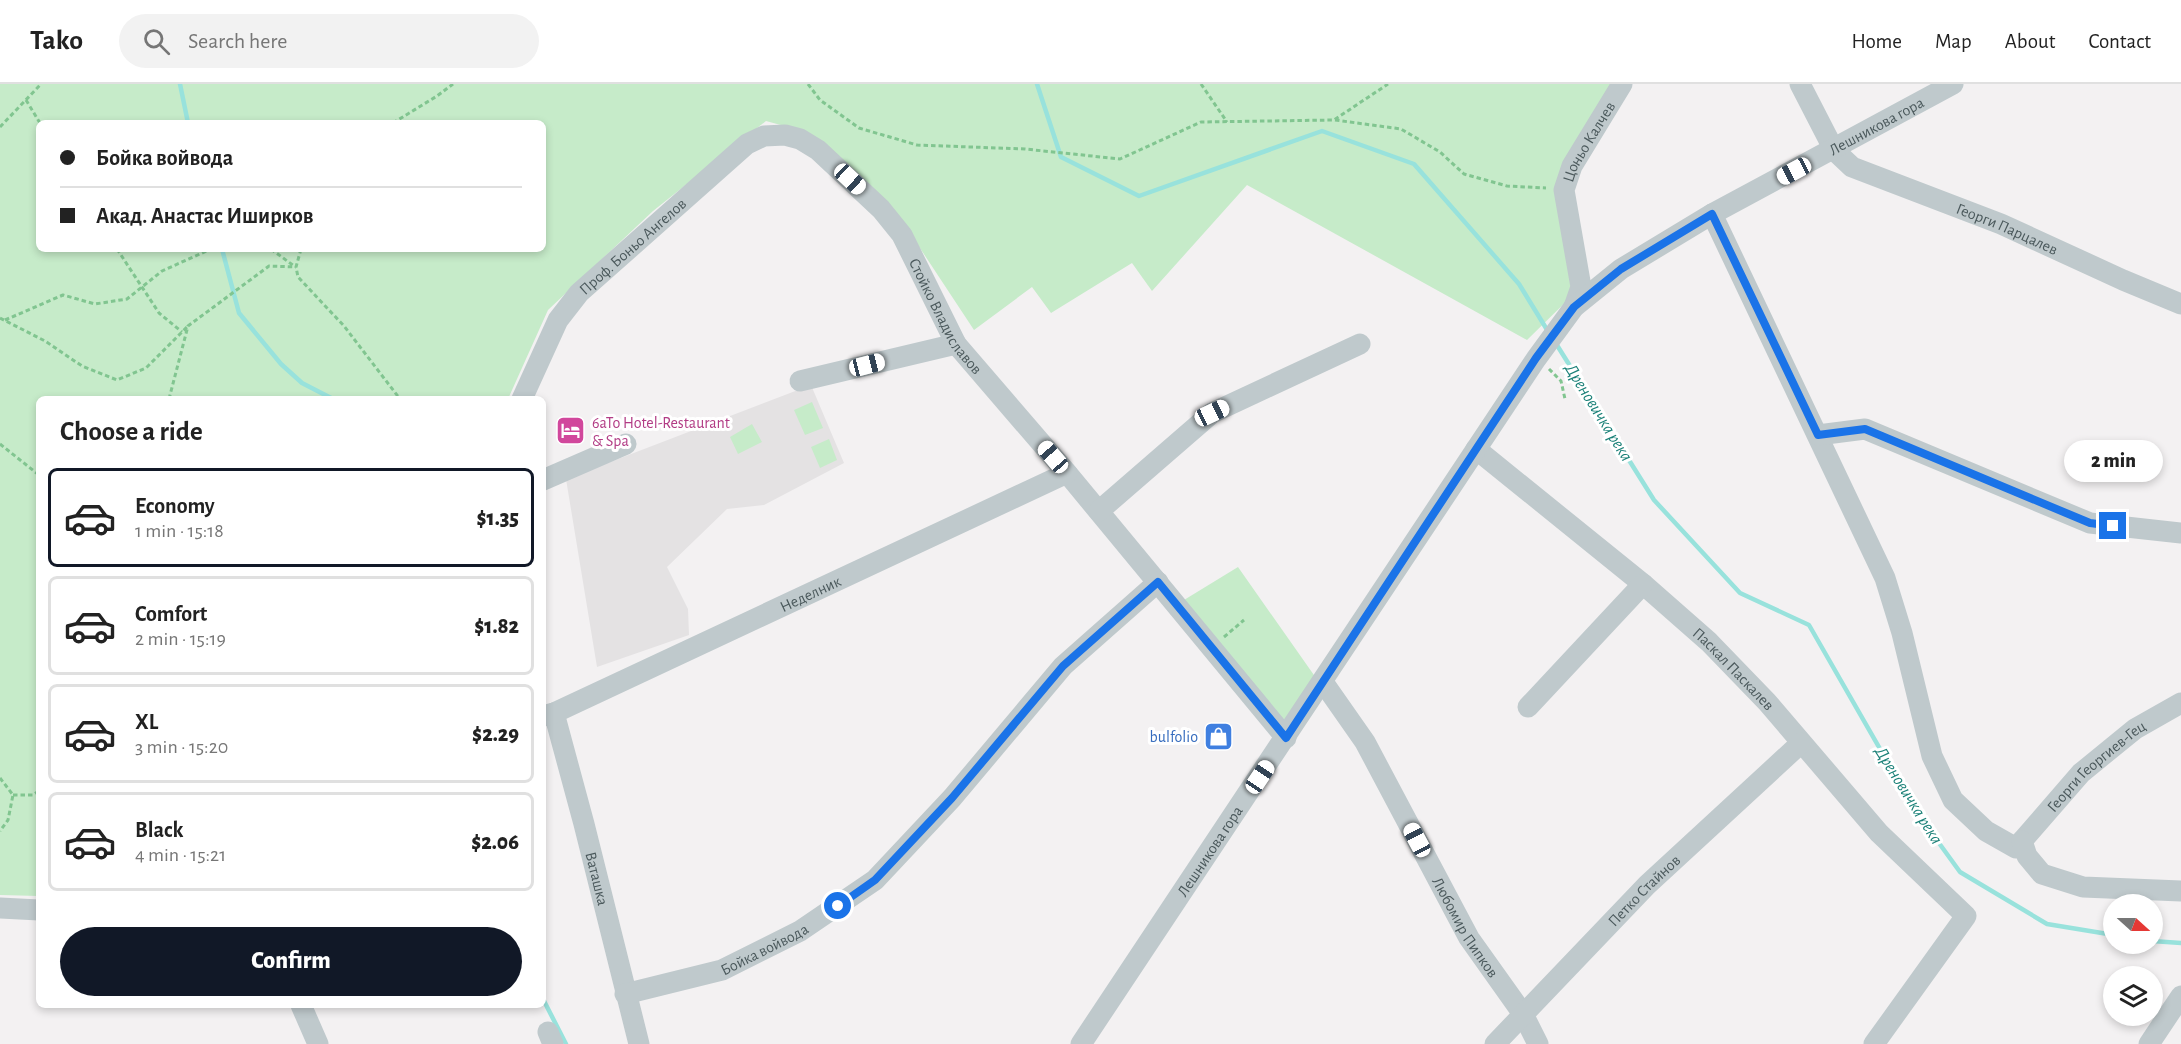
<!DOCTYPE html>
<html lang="en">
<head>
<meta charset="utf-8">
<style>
  :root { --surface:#fff; --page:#f2f2f2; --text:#222; --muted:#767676; --line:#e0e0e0; --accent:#111827 }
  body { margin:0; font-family:"Alegreya Sans",sans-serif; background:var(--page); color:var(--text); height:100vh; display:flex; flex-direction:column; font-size:22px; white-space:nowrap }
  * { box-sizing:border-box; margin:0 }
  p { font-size:20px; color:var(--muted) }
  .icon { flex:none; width:33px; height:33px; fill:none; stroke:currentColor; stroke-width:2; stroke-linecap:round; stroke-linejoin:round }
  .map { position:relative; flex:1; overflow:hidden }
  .drawer { position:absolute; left:36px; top:312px; width:510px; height:612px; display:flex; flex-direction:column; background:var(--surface); border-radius:9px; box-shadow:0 3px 9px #0003 }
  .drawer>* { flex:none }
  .hud { position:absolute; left:36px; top:36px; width:510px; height:132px; border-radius:9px; box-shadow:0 3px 9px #0003; display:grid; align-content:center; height:132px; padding:0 24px; background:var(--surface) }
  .needle { width:39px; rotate:111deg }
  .buttons { position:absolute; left:2103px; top:810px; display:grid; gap:12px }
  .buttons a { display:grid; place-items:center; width:60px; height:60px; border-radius:50%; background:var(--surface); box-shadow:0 3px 9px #0003; font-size:30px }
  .end { position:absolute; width:27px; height:27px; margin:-14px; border:8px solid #1a73e8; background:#fff; box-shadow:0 0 0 3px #fff }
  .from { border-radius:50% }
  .bubble { position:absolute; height:42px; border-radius:21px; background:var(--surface); box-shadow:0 3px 9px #0003; font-size:20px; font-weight:800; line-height:42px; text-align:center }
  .car { position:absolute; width:18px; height:36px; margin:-18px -9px; border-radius:8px; box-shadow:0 0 4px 2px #0007; background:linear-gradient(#fff 24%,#345 0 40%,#fff 0 76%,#345 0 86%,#fff 0) }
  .hud b { display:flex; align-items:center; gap:21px; height:57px; font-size:22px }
  .hud b+b { border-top:2px solid var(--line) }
  .hud i { width:15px; height:15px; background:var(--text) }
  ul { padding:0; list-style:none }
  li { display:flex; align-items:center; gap:18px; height:99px; margin:0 12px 9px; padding:0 12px; border:3px solid var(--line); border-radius:9px }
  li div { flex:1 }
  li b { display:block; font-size:22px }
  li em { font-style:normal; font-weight:800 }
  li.active { border-color:var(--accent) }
  li>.icon { width:54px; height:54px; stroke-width:1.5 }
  h2 { padding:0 24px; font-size:27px; line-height:72px }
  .primary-button { display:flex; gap:12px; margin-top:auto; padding:12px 24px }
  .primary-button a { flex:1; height:69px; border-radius:36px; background:var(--accent); color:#fff; font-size:24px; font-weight:800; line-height:69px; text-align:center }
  header { display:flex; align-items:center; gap:36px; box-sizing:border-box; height:84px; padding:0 30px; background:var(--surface); border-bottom:2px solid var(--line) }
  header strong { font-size:28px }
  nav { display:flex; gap:33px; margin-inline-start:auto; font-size:21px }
  .search { width:420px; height:54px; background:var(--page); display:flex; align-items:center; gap:15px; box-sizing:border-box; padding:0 21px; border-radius:33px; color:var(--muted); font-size:22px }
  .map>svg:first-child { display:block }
</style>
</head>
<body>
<header>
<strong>Tako</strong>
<div class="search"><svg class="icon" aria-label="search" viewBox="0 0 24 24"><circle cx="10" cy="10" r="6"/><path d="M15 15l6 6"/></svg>Search here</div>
<nav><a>Home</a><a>Map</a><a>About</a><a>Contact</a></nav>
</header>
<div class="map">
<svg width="2181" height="960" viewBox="0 0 2181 960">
  <rect width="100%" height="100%" fill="#f3f1f2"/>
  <path fill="#e4e2e3" d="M811,301L844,379L764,421L727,425L667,483L688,525L689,551L597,583L566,395Z"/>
  <path fill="#c6ebc9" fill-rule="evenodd" d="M0,0H1616L1572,81L1581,203L1527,256L1247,101L1152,207L1132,179L1051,229L1032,203L974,246L910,149L799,46L766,37L653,127L548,226L508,315H39V812L0,811ZM39,39H543V165H39Z
    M812,318L823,344L805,351L794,326Z
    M752,340L762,358L738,370L730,353Z
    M829,355L837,376L820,384L811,363Z
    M1238,483L1316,594L1285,636L1282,634L1184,516Z"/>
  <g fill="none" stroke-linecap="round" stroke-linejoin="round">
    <path stroke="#98e2dc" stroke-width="4.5" d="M180,0L188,39
      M1037,0L1061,73L1139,112L1322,47L1414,80L1519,200L1549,249
      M222,165L239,229L281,280L302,299L333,315
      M1555,258L1654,416L1740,509L1809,541L1915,726L1960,788L2047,840L2114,851
      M2152,857L2181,859
      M543,915L566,960"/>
    <path stroke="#81c590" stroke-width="3" stroke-dasharray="4.5 3" stroke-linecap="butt" d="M808,0L820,16L859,44L917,61L1025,65L1120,75L1201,38L1334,36L1388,0
      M1201,0L1227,38
      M26,16L40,39
      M1335,36L1401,45L1440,68L1464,90L1507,102L1546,104
      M393,39L437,12L453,0
      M0,43L41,0
      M117,165L159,229L182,248
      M271,165L294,182
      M301,165L296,183L298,193L344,242L400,315
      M0,234L45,257L82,282L117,296L146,284L188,242
      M5,236L63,211L95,220L127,215L162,187L211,165
      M1549,285L1561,297L1565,315
      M169,315L188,242L269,182L296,183
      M0,360L39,391
      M1224,553L1244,536
      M0,694L13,711L8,736L0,747
      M13,711H33L39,707"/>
    <g stroke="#bfc9cc" stroke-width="21">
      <path id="s1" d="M1800,0L1834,66L1852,83L2001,140L2123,196L2181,220"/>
      <path id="s2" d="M1712,130L1885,494L1902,549L1932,672L1953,716L1986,747L2016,764L2081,689L2135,645L2181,619"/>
      <path id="s3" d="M1574,223L1581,203L1564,106L1572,82L1622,0"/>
      <path d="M800,297L956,260"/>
      <path id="s4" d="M522,315L558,236L579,209L747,60L764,52L785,51L800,55L818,66L881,125L902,151L956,260L1067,389L1286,654"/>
      <path d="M1818,351L1865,345L2090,439L2181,449"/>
      <path id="s5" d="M1476,365L1643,500L1709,558L1767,618L1879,749L1966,832L1874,960"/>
      <path d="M543,396L626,360"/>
      <path d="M1099,427L1212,329L1360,260"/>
      <path id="s6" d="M1323,598L1365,658L1469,854L1523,930L1538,960"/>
      <path d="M1528,623L1643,500"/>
      <path id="s7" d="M554,629L584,740L639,960"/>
      <path id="s8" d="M543,632L554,629L1067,389"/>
      <path d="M2022,757L2027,772L2042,790L2083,803L2181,807"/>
      <path d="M0,824L39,826"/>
      <path id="s9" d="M625,910L722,886L800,847L875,796L952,714L1063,582L1158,498"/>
      <path d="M301,921L318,960"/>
      <path d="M548,948L553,960"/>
      <path id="s10" d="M1081,960L1536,275L1574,223L1621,185L1712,130L1953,0"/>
      <path id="s11" d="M1495,960L1647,801L1801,659"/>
      <path d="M2149,960L2181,912"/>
    </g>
  </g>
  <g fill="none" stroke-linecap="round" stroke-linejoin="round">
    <path stroke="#1a73e8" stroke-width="8" d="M838,822L875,796L952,714L1063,582L1158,498L1286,654L1536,274L1574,223L1621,185L1712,130L1818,351L1865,345L2090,439L2113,442"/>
  </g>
  <defs>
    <symbol id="hotel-square" viewBox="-11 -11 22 22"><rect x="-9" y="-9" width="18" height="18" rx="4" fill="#d1479c" stroke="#fff"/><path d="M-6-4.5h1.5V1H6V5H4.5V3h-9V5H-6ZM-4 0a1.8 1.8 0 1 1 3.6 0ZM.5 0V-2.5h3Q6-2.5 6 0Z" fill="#fff"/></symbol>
    <symbol id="shop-square" viewBox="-11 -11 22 22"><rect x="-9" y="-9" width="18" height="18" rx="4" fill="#3f7fe0" stroke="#fff"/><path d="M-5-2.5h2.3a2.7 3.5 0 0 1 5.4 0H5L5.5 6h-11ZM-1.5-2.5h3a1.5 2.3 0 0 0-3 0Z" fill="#fff"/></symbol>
  </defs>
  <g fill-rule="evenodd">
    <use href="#hotel-square" x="554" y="330" width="33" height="33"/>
    <use href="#shop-square" x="1202" y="636" width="33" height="33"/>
  </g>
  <g text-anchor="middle" stroke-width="6" stroke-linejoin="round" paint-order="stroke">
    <g font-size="16" fill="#4b595c" stroke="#fff">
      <text dy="6" stroke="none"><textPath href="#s10" startOffset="1240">Лешникова гора</textPath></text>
      <text dy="6" stroke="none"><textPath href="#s3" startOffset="174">Цоньо Калчев</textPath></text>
      <text dy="6" stroke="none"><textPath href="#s1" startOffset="266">Георги Парцалев</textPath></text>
      <text dy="6" stroke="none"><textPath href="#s4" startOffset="192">Проф. Боньо Ангелов</textPath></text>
      <text dy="6" stroke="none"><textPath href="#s4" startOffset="634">Стойко Владиславов</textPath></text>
      <text dy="6" stroke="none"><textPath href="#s8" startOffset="294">Неделник</textPath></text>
      <text dy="6" stroke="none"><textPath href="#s5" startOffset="339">Паскал Паскалев</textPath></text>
      <text dy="6" stroke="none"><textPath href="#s2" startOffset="831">Георги Георгиев-Гец</textPath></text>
      <text dy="6" stroke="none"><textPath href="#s10" startOffset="232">Лешникова гора</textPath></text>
      <text dy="6" stroke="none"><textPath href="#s7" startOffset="171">Ваташка</textPath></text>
      <text dy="6" stroke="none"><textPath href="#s11" startOffset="214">Петко Стайнов</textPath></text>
      <text dy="6" stroke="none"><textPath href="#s6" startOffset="284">Любомир Пипков</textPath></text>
      <text dy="6" stroke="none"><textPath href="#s9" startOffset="147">Бойка войвода</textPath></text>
    </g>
    <g font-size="16" fill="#b23c85" stroke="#fff" text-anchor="start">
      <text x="592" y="344">6aTo Hotel-Restaurant<tspan x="592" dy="18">&amp; Spa</tspan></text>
    </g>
    <g font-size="16" fill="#366cbe" stroke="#fff" text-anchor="end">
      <text x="1198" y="658">bulfolio</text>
    </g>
    <g font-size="18" font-style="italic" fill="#1b8178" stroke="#fff">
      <text transform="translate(1599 328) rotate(58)" y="6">Дреновичка река</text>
      <text transform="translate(1909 711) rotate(58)" y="6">Дреновичка река</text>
    </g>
  </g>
</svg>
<div class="buttons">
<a><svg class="needle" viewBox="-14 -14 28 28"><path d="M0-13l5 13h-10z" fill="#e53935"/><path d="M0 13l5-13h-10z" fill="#767676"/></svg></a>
<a><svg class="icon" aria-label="layers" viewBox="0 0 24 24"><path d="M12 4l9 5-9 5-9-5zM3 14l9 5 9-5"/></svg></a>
</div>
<i class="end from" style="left:838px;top:822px"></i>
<i class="end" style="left:2113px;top:442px"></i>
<div class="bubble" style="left:2064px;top:356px;width:99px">2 min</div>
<i class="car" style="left:1794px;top:87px;rotate:242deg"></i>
<i class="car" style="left:850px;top:95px;rotate:133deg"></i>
<i class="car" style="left:867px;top:281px;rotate:76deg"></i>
<i class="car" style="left:1212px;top:329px;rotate:65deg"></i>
<i class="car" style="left:1053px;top:373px;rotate:319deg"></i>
<i class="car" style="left:1260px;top:693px;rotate:34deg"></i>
<i class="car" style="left:1417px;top:756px;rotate:332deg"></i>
<div class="hud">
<b><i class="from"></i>Бойка войвода</b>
<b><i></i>Акад. Анастас Иширков</b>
</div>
<section class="drawer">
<h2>Choose a ride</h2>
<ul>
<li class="active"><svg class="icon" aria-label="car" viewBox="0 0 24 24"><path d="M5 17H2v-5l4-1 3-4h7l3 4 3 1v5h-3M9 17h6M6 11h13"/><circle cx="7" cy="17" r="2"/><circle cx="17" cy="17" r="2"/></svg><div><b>Economy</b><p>1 min · 15:18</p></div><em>$1.35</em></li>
<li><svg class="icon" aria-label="car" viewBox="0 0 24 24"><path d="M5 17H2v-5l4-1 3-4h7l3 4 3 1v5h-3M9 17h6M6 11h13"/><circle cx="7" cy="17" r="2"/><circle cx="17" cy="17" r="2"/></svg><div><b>Comfort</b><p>2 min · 15:19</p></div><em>$1.82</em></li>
<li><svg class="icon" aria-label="car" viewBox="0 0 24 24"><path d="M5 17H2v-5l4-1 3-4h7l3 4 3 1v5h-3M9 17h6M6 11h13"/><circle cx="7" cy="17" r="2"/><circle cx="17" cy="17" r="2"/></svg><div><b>XL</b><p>3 min · 15:20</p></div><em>$2.29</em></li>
<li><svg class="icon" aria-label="car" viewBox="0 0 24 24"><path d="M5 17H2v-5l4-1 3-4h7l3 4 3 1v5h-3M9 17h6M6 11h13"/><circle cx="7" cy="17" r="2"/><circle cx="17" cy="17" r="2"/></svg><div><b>Black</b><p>4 min · 15:21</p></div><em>$2.06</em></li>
</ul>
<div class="primary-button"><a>Confirm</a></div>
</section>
</div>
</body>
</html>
